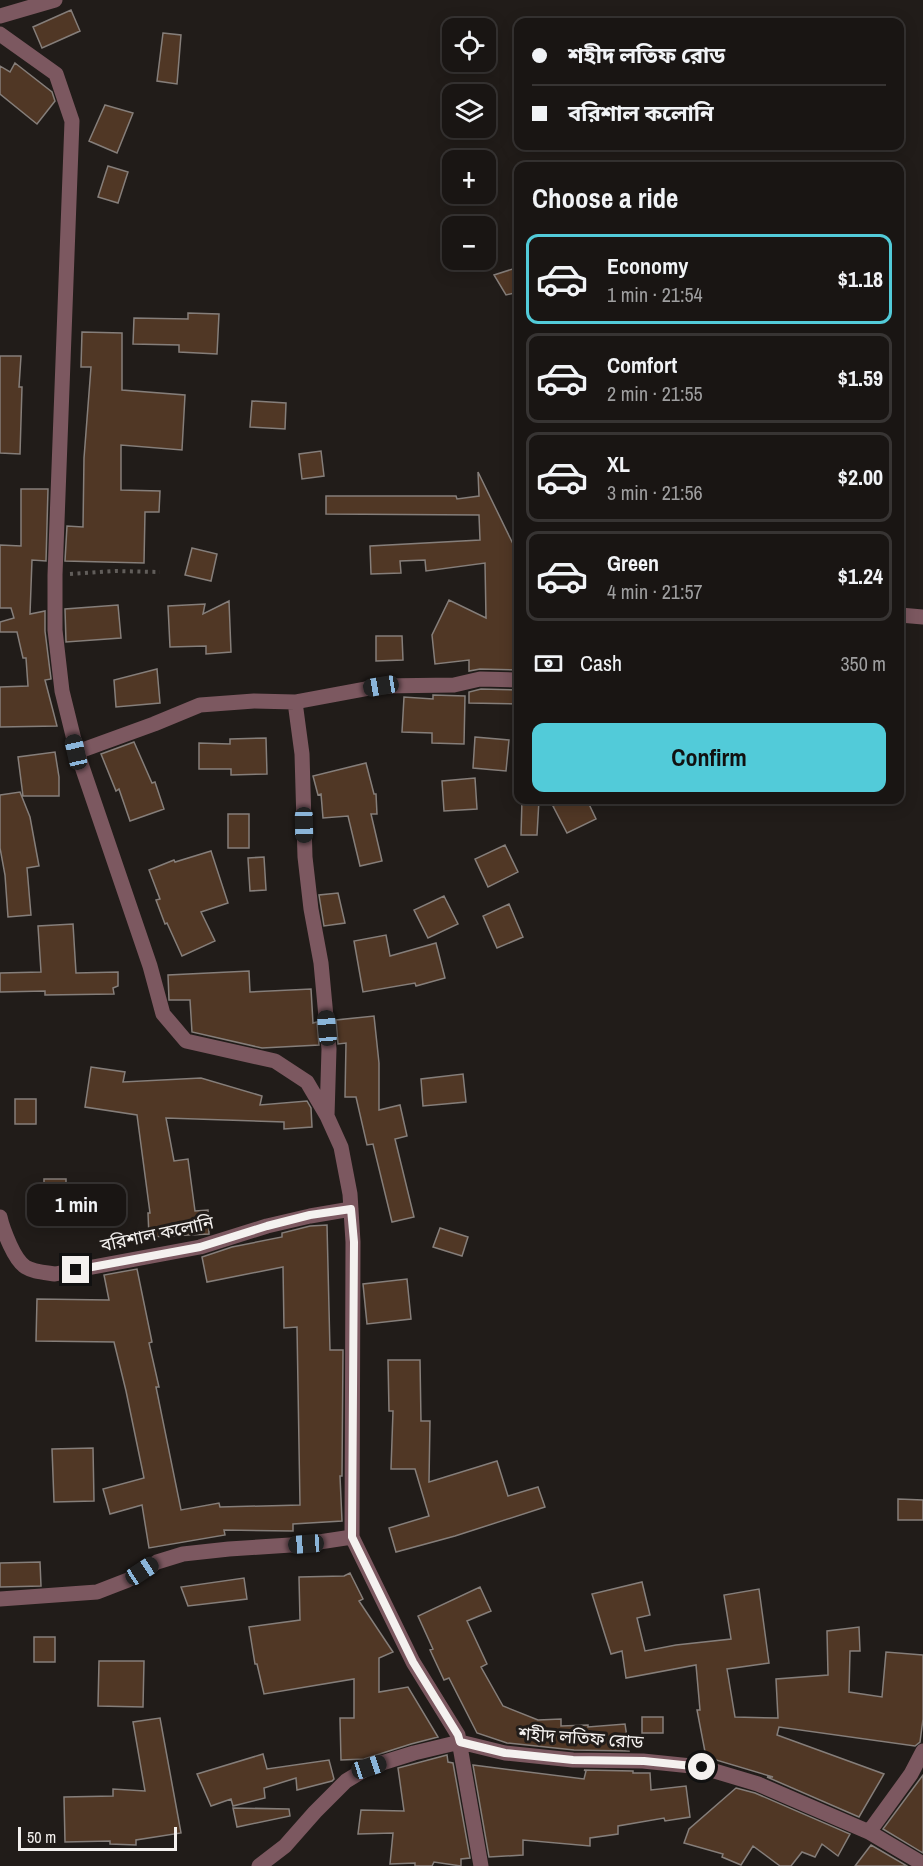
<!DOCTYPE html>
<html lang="en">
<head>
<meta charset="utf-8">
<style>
  :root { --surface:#191513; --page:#221e1c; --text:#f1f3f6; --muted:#9f9fa0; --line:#373433; --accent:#52cbd9 }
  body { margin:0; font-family:"Archivo Narrow","Noto Sans Bengali",sans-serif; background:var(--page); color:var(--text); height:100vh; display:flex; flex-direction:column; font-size:22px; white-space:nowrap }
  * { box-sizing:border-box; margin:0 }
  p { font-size:20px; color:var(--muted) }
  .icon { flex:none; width:33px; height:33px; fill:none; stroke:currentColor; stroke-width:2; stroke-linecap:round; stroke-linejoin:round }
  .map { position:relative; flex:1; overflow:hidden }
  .sheet { position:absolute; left:514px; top:162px; width:390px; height:642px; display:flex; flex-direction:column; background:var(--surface); border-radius:12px; box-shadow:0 3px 15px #0003,0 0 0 2px var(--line) }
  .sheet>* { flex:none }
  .hud { position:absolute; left:514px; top:18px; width:390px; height:132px; border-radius:12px; box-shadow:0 3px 15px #0003,0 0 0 2px var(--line); display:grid; align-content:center; height:132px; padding:0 18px; background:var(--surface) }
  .buttons { position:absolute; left:442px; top:18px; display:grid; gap:12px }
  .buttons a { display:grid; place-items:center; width:54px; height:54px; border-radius:12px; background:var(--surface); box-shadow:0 3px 15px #0003,0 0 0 2px var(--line); font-size:30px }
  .scale { position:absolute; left:18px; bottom:15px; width:159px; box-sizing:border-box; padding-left:6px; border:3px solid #f4f1ef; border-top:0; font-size:16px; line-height:21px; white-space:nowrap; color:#f4f1ef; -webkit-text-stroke:4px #211c19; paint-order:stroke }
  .end { position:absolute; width:27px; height:27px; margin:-14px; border:8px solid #f4f1ef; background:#111; box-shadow:0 0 0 3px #111 }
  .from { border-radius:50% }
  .bubble { position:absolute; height:42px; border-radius:12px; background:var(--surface); box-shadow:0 3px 15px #0003,0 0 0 2px var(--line); font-size:20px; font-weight:700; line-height:42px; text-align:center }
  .car { position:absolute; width:18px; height:36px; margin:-18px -9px; border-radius:8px; box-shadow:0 0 4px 2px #0007; background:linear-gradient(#222 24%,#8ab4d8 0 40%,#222 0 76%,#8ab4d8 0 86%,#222 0) }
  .hud b { display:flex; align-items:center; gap:21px; height:57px; font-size:22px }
  .hud b+b { border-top:2px solid var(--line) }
  .hud i { width:15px; height:15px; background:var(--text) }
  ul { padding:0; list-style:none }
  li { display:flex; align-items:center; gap:18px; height:90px; margin:0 12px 9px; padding:0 6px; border:3px solid var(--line); border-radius:12px }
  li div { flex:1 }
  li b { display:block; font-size:22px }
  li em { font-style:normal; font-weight:700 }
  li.on { border-color:var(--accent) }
  li>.icon { width:54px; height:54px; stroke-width:1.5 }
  h2 { padding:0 18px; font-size:27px; line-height:72px }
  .pay { display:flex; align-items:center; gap:15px; height:66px; padding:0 18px; font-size:22px }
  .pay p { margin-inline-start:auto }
  .action { display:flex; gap:12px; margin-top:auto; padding:12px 18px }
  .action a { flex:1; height:69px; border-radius:12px; background:var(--accent); color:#111; font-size:24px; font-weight:700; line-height:69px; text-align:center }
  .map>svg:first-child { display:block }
</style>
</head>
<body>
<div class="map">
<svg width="923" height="1866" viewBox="0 0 923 1866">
  <rect width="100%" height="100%" fill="#211c19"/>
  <path fill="#503725" stroke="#857e7a" stroke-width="1.5" d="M71,10L80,31L42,48L33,27Z
    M163,33L181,35L177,84L157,81Z
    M15,63L52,92L55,101L37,124L0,94V66L10,72Z
    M105,105L133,113L117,153L89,141Z
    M108,166L128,172L118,203L98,197Z
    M519,267V292L506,295L494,275Z
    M188,313L219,314L217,354L179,352V345L133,344L134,318L188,319Z
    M82,332L122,333V390L185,395L182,450L121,445V490L160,491L159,512H145L144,563L65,561L67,526L83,527L84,458L91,367H81Z
    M0,356H21L19,387H22L20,454L0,453Z
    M252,401L286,403L285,429L250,427Z
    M321,451L324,476L302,479L299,454Z
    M478,472L515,548H519V578L513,579L517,670L480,669L469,671V660L435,664L432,635L449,600L486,618L485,563L426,571L425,560L400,561L401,573L371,574L370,546L480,540L479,515L326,514V496H456L457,499L479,496Z
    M21,489H48L46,561L32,560L30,614L45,611V631L51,679L45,680L57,726L0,727V687L28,686L26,658H23L17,632H0V622L14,618L11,608H0V545L21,546Z
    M192,548L217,554L211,581L185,575Z
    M229,601L231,652L206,654V646L170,647L168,606L205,604L203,614Z
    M118,605L121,638L66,642L65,609Z
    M376,636H402L403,660L376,661Z
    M157,669L160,703L116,707L114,680Z
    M481,689L519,690V704L469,703V692Z
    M433,695L465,696L464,744L432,743V733L402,732L404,697L433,699Z
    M475,737L509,740L506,771L473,768Z
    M266,738L267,774L231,775V769H199V743L230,744V739Z
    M134,742L152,783L155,782L164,809L130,821L119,789L116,791L101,754Z
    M55,752L59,777V796H23L18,757Z
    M366,763L374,794H376L377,814H371L382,861L360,866L348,816L323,818L321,794L318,795L313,776Z
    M475,778L477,809L444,811L442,781Z
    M20,792L30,817L39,866L27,868L31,915L8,917L5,875L0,848V795Z
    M522,800H539L537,835H521Z
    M566,800H587L596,819L567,833L553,806Z
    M228,814H249V848H228Z
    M505,845L518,872L488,887L475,859Z
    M211,851L228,903L201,912L215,941L182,956L167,923L165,924L156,900L160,899L149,870L174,860L175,862Z
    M264,857L266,890L250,891L248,858Z
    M338,893L345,923L324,926L319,895Z
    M444,896L458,924L428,938L414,910Z
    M509,904L523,937L497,948L483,916Z
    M73,924L76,973L118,972V986L113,988L114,994L45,995V991L0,992V973L41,972L38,926Z
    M386,935L390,956L436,943L445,978L416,986L415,983L363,992L354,941Z
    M249,971L250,992L311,989L313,1023L317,1022L319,1045L262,1048L192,1032L190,1000H169L168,975Z
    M374,1016L379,1063V1110L400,1105L407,1136L395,1139L414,1217L392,1222L373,1144L367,1145L356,1097H345L346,1043L338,1044L336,1020Z
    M91,1067L125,1072L123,1082L201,1078L262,1096L260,1105L307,1101L311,1108L312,1127L284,1129V1122L166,1118L174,1161L188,1159L195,1211L208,1210L209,1234L149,1237L148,1213H150L137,1115L85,1107Z
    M463,1074L466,1102L423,1106L421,1079Z
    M15,1099H36V1124H15Z
    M44,1179H66V1204H44Z
    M327,1225L330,1350H343L342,1476H340L342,1521L293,1524V1531L224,1530L225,1535L149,1548L142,1505L110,1514L103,1489L144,1478L126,1391L114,1342L36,1341L37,1299L109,1300L104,1275L137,1269L152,1342L149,1343L159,1387H156L181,1510L219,1503L220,1507L300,1505L297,1327L284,1328L283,1267L207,1282L202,1257L232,1247L282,1237V1233L310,1226Z
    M440,1228L468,1237L462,1256L433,1247Z
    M407,1279L411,1319L367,1324L363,1284Z
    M388,1360H420L421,1421H430L429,1482L497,1461L508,1496L538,1487L545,1507L455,1536L396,1552L389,1528L429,1516L415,1469H391L393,1411H389Z
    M93,1448L94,1501L54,1502L52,1449Z
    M898,1499L923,1500V1520H898Z
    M40,1562L41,1586L0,1587V1563Z
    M350,1573L363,1599L359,1601L393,1652L379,1658V1692L408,1687L438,1737L411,1744L364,1759L341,1760L340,1718H354V1679L264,1694L257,1664H255L249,1627L300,1620L299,1577L344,1576Z
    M244,1578L247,1599L188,1606L181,1587Z
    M642,1582L650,1615L637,1618L645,1651L676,1645L731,1639L724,1595L759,1589L769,1663L727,1669L735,1717L778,1718L776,1679L828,1675L827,1631L859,1627L860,1651H850L849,1692L882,1697L886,1652L923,1655V1719L920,1742L915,1746L779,1727L777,1735L884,1774L859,1817L767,1777H773L706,1757L697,1710H700L696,1665L626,1678L622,1651L611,1654L592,1594Z
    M480,1587L491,1611L467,1621L487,1664L481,1667L503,1706L538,1720L561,1719V1726L588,1725V1727L625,1724L629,1751L574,1750L507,1743L477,1733L449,1678L444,1680L430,1650L433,1649L418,1616Z
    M34,1637H55V1662H34Z
    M99,1661H144L143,1707L98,1706Z
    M642,1717H663V1733H642Z
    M160,1718L181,1833L136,1840V1845L110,1844V1841L65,1842L64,1797L113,1796V1789L145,1791L133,1722Z
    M263,1754L267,1769L329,1760L334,1779L332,1781L297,1790L296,1778L264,1788L265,1798L233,1806L231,1799L211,1806L197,1774Z
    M447,1755L448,1762L453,1763L470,1858L461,1859V1866L434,1862L432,1866H415V1863L390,1864L393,1833L358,1834L361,1810L404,1811L398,1768Z
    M473,1765L584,1779L586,1771L584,1770L633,1771V1773H650L651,1790L686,1786L690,1817L665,1821L664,1818L618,1826V1834L590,1838V1846L523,1840V1855L489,1857Z
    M923,1775V1853L883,1829Z
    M736,1788L755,1793L850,1834L838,1856L822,1844L815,1857L802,1852L791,1866H780L753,1846L741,1865L722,1857L723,1854L684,1843L689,1829Z
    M233,1808L289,1809L290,1816L237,1827Z
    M871,1845L907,1866H855Z"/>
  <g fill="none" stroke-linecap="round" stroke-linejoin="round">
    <path stroke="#615d5a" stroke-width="4" stroke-dasharray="3 4.5" stroke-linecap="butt" d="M70,574L115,571L160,572"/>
    <path stroke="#7c5860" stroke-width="15" d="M0,16L55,0
      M0,34L56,74L72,121L55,575V630L62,691L77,752
      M900,615L923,617
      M295,702L302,754L305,857L311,909L321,963L329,1049L327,1116
      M0,1217C2,1227 6,1236 10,1245C22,1271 28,1270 55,1274L200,1247L267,1226L310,1216L351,1209
      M0,1599L97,1592L128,1580L157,1562L183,1554L229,1549L306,1544L352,1537
      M869,1832L911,1774L923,1751
      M259,1866L285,1846L315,1812L346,1781L369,1767L414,1753L460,1742L505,1753L573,1760L643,1761L701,1767L758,1784L869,1832L923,1864
      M481,1866L458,1735L413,1662L352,1537L353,1242L350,1194L341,1147L327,1116L307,1082L275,1061L186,1041L163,1014L150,966L77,752L154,724L200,705L254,701L295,702L381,686L454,685L480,679L519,680"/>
  </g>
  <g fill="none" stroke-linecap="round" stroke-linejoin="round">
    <path stroke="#f4f1ef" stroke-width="8" d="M76,1270L200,1247L267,1226L310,1215L351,1209L354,1242L352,1537L413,1662L458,1735L460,1742L505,1753L573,1760L644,1761L702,1767"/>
  </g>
  <g text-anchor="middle" stroke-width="6" stroke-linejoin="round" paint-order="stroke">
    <g font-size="18" fill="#f4f1ef" stroke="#211c19">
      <text transform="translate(157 1234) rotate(-12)" y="6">বরিশাল কলোনি</text>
      <text transform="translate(581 1738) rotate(4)" y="6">শহীদ লতিফ রোড</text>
    </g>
  </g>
</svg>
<div class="buttons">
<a><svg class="icon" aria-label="locate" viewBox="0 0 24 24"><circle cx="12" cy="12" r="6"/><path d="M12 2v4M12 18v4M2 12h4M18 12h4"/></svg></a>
<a><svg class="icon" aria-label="layers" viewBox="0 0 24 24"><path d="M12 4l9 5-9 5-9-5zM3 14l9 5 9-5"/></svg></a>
<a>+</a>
<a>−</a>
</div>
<div class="scale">50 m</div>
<i class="end from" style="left:702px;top:1767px"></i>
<i class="end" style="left:76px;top:1270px"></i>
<div class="bubble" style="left:27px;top:1184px;width:99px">1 min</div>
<i class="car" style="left:381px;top:686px;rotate:261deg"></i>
<i class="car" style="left:76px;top:752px;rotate:347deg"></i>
<i class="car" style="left:304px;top:825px;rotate:179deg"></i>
<i class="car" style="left:327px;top:1028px;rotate:355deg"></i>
<i class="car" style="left:306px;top:1544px;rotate:266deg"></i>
<i class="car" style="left:142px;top:1571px;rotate:57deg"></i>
<i class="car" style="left:369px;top:1767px;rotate:72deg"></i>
<div class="hud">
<b><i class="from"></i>শহীদ লতিফ রোড</b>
<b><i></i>বরিশাল কলোনি</b>
</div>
<section class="sheet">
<h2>Choose a ride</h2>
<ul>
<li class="on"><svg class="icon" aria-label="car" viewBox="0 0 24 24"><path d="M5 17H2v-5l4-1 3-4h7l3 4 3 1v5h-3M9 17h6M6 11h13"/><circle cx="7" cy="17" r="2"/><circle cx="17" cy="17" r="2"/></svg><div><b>Economy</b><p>1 min · 21:54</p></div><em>$1.18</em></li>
<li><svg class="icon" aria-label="car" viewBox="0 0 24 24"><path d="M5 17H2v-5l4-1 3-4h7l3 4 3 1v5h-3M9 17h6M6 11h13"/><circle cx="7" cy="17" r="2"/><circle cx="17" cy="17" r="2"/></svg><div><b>Comfort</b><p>2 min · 21:55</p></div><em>$1.59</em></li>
<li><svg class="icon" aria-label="car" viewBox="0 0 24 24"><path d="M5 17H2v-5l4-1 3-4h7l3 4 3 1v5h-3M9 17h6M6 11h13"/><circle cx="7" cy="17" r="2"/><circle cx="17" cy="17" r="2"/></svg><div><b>XL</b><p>3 min · 21:56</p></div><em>$2.00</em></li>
<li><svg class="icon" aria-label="car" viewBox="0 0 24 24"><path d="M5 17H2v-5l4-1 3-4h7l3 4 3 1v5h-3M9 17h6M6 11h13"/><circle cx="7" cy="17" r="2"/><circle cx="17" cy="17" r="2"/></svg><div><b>Green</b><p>4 min · 21:57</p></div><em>$1.24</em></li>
</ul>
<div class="pay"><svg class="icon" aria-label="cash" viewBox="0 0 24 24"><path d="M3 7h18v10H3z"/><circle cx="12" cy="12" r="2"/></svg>Cash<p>350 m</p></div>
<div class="action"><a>Confirm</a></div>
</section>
</div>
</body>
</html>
